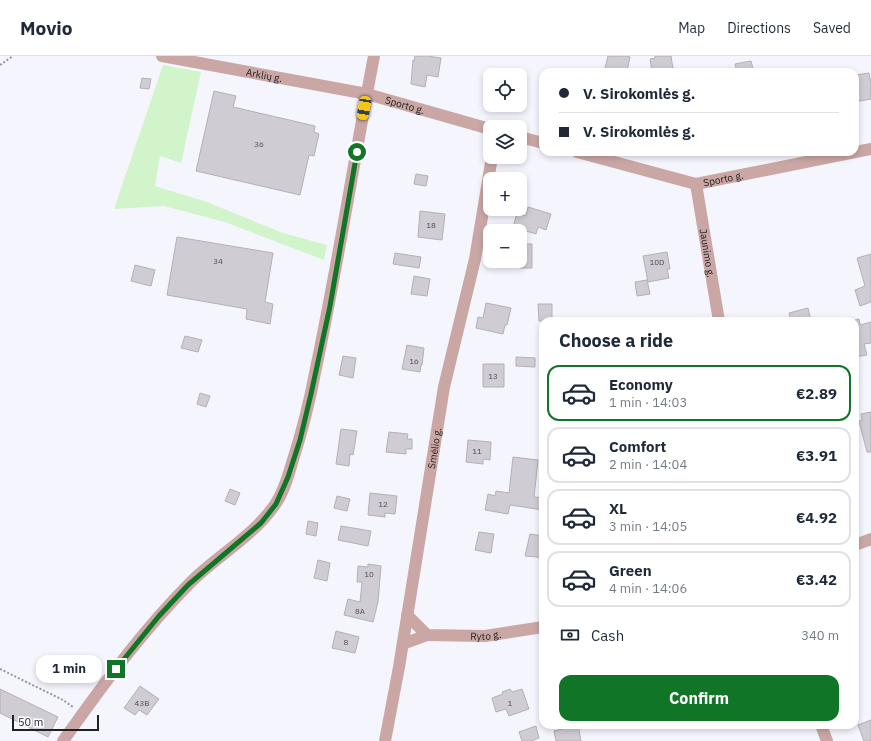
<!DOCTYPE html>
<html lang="en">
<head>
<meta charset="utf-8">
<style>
  :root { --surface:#fff; --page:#f6f6f7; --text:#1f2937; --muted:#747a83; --line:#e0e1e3; --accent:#107526 }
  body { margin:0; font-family:"IBM Plex Sans",sans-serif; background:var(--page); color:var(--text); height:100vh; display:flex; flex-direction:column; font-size:15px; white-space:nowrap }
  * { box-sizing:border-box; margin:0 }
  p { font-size:13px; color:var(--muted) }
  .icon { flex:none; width:22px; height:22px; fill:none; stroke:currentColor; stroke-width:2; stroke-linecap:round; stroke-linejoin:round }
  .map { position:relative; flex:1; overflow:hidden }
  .side { position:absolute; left:539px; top:261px; width:320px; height:412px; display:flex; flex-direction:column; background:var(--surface); border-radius:12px; box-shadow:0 2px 6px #0003 }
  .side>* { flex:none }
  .hud { position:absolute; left:539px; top:12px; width:320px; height:88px; border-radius:12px; box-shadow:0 2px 6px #0003; display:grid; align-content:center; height:88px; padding:0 20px; background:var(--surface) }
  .tools { position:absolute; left:483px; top:12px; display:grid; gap:8px }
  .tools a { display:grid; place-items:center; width:44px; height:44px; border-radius:8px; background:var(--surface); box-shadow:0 2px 6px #0003; font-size:20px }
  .scale { position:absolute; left:12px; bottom:10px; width:87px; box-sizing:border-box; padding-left:4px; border:2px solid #212124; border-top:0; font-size:11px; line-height:14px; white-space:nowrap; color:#212124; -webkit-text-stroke:3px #fff; paint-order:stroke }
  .end { position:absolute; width:18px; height:18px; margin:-9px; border:5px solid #107526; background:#fff; box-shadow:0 0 0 2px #fff }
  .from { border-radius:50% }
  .bubble { position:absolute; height:28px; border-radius:12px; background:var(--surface); box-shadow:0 2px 6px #0003; font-size:13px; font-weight:700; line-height:28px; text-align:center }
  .car { position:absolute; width:12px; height:24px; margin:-12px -6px; border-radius:5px; box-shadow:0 0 3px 1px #0007; background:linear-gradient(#f5c518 24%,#345 0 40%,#f5c518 0 76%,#345 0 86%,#f5c518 0) }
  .hud b { display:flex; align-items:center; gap:14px; height:38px; font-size:15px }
  .hud b+b { border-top:1px solid var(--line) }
  .hud i { width:10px; height:10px; background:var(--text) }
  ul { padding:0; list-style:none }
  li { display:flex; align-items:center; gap:12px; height:56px; margin:0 8px 6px; padding:0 12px; border:2px solid var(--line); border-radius:12px }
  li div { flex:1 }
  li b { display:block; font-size:15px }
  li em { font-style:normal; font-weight:700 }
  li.selected { border-color:var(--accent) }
  li>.icon { width:36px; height:36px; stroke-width:1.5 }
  h2 { padding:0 20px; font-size:18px; line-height:48px }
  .pay { display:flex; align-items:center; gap:10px; height:44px; padding:0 20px; font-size:15px }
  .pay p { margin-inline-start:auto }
  .cta { display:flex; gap:8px; margin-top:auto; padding:8px 20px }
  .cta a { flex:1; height:46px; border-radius:12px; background:var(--accent); color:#fff; font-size:16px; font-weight:700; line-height:46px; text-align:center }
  header { display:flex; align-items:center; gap:24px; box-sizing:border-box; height:56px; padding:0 20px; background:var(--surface); border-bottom:1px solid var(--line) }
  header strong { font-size:19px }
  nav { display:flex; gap:22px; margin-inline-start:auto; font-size:14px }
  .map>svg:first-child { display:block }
</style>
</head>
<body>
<header>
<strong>Movio</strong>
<nav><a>Map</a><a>Directions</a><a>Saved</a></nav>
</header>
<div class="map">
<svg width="871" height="685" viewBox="0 0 871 685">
  <rect width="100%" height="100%" fill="#f5f5fd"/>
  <path fill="#d1f4ca" d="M163,9L201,16L181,107L160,100L155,130L207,146L283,177L327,189L324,204L225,166L164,150L114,153Z"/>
  <path fill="#d0ccd3" stroke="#b4b0b6" d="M415,0H428L441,2L438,21L427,19L425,31L411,28L413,4L414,5Z
    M608,0H625L630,1L627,16H604Z
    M655,0H671L673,13L663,16H652L650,3L655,2Z
    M751,5L754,16H737L735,8Z
    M869,17L871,27V43L855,46V19Z
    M142,22L151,23L149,33L140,32Z
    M214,35L236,40L233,51L315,70L314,76L319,78L314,100L309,99L300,139L196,115Z
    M416,118L428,120L426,130L414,128Z
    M528,151L551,158L546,174L538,171L536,178L513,171L517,157L526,160Z
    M420,155L445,158L442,184L418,181Z
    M177,181L273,197L265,246L273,248L270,268L246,263L247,253L167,239Z
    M520,188H532V212H520Z
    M667,196L670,213H667L669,222L648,226L643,200Z
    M395,197L421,201L419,212L393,208Z
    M871,198V246L860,250L855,234L865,230L857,202Z
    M135,209L155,214L151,230L131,225Z
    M414,220L430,223L427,240L411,238Z
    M647,224L650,238L637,240L635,226Z
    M486,247L511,252L507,269H505L503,278L476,272L478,261L483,262Z
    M538,248H552V265H539Z
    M808,252L811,265H791L789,257Z
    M859,263L860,269L871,266V287L864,288L867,299L855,301V264Z
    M185,280L202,284L198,296L181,292Z
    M407,289L424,292L422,309H421L420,316L402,313Z
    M343,300L356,302L353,322L339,319Z
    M516,301L535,302V311L516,310Z
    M483,308H504V331H483Z
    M200,337L210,340L206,351L197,348Z
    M871,356V396H867L859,365L862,364L861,358Z
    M341,373L357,375L353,399L350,398L349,410L336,408Z
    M389,376L408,378L407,383H412V393H406V398L386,396Z
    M468,384L491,386L490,404L483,403V408L466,406Z
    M513,401L538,404L534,441L543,442V454L510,449L508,458L485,454L488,438L495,440L496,435L509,437Z
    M230,433L240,437L235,449L225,445Z
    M370,437L397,440L395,458L385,457V461L368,459Z
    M337,440L350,443L347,455L334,452Z
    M308,465L318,467L316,480L306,478Z
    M341,470L371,475L368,490L338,484Z
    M479,476L494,478L491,497L475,494Z
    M530,478L543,480V504L537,501L525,500Z
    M318,504L330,507L327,525L314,522Z
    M368,508L381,510L378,546L373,566L344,559L348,543L360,546L362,526H357L358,510L368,511Z
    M336,575L359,581L355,597L332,592Z
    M140,630L159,643L147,659L139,654L135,659L124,652Z
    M0,633L58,661L48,681L0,657Z
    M510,633L512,636L522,633L529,653L509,660L506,653L496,656L492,642L503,638L502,636Z
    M871,664V685H864L858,669Z
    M578,669L581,685H556L554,675Z
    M536,670L539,682L531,685H522L519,676Z"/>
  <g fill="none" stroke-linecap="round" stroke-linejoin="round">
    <path stroke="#949499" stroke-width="2" stroke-dasharray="2 2" stroke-linecap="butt" d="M0,9L13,0
      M0,613L63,644L73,651"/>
    <g stroke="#caa7a4" stroke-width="12">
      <path id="s1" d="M162,0L367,38L490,73"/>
      <path d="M520,81L543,87"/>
      <path id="s2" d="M577,96L696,128L871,93"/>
      <path id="s3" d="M696,128L719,265"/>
      <path d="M855,489L871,483"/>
      <path id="s4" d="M407,559L427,579L485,580L543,571"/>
      <path d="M403,588L427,579"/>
      <path d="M821,669L827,685"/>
      <path d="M63,685C102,630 143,574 191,526C217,500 252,481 274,450C283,438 288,421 292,407C302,376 310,344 316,312C338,208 354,104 374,0"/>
      <path id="s5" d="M385,685L399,611L444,331L475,203L492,101"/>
    </g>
  </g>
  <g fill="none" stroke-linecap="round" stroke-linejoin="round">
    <path stroke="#107526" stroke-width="5" d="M116,613L159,560L188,529L261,467L276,448L288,421L300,384L311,338L330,250L357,96"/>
  </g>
  <g text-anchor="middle" stroke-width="3" stroke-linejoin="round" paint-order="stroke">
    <g font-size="8" fill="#4d4c50">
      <text x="259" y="91">36</text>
      <text x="431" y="172">18</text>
      <text x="218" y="208">34</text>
      <text x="657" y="209">10D</text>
      <text x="414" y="308">16</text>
      <text x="493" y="323">13</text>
      <text x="477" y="398">11</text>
      <text x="383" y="451">12</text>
      <text x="369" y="521">10</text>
      <text x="360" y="558">8A</text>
      <text x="346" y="589">8</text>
      <text x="142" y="650">43B</text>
      <text x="510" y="650">1</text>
    </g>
    <g font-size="10" fill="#212124" stroke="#fff">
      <text dy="4" stroke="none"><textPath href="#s1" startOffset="104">Arklių g.</textPath></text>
      <text dy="4" stroke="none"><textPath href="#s1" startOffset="248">Sporto g.</textPath></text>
      <text dy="4" stroke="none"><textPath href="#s2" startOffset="151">Sporto g.</textPath></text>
      <text dy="4" stroke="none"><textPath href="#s3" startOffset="70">Jaunimo g.</textPath></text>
      <text dy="4" stroke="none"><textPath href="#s5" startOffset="297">Smėlio g.</textPath></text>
      <text dy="4" stroke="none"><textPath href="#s4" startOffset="87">Ryto g.</textPath></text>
    </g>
  </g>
</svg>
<div class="tools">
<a><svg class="icon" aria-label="locate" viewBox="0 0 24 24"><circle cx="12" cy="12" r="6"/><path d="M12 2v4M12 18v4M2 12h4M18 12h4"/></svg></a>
<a><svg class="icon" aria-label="layers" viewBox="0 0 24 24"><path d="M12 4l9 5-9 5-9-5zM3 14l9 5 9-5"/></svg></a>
<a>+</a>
<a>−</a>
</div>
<div class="scale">50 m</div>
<i class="end from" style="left:357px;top:96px"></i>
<i class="end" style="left:116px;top:613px"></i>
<div class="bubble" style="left:36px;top:599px;width:66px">1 min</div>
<i class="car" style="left:364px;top:52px;rotate:190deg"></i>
<div class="hud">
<b><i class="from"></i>V. Sirokomlės g.</b>
<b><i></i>V. Sirokomlės g.</b>
</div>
<section class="side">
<h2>Choose a ride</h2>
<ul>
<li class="selected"><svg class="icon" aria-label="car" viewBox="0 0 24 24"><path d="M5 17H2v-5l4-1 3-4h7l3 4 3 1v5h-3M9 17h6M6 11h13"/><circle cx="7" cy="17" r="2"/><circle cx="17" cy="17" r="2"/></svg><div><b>Economy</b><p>1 min · 14:03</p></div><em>€2.89</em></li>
<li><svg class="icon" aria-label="car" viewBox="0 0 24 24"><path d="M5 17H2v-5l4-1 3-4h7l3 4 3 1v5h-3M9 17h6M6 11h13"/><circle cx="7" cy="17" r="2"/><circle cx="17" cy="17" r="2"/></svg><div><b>Comfort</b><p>2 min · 14:04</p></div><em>€3.91</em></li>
<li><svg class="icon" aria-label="car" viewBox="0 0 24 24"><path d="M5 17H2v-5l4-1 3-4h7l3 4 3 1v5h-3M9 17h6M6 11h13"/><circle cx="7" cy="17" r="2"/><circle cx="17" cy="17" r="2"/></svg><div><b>XL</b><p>3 min · 14:05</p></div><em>€4.92</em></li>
<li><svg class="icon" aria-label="car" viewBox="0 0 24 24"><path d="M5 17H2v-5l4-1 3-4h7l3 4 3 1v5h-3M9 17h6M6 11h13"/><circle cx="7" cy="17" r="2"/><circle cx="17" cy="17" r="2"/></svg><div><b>Green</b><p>4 min · 14:06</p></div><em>€3.42</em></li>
</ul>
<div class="pay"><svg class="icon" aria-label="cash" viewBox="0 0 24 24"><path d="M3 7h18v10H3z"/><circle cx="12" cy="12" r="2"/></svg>Cash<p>340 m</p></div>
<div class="cta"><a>Confirm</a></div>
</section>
</div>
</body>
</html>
